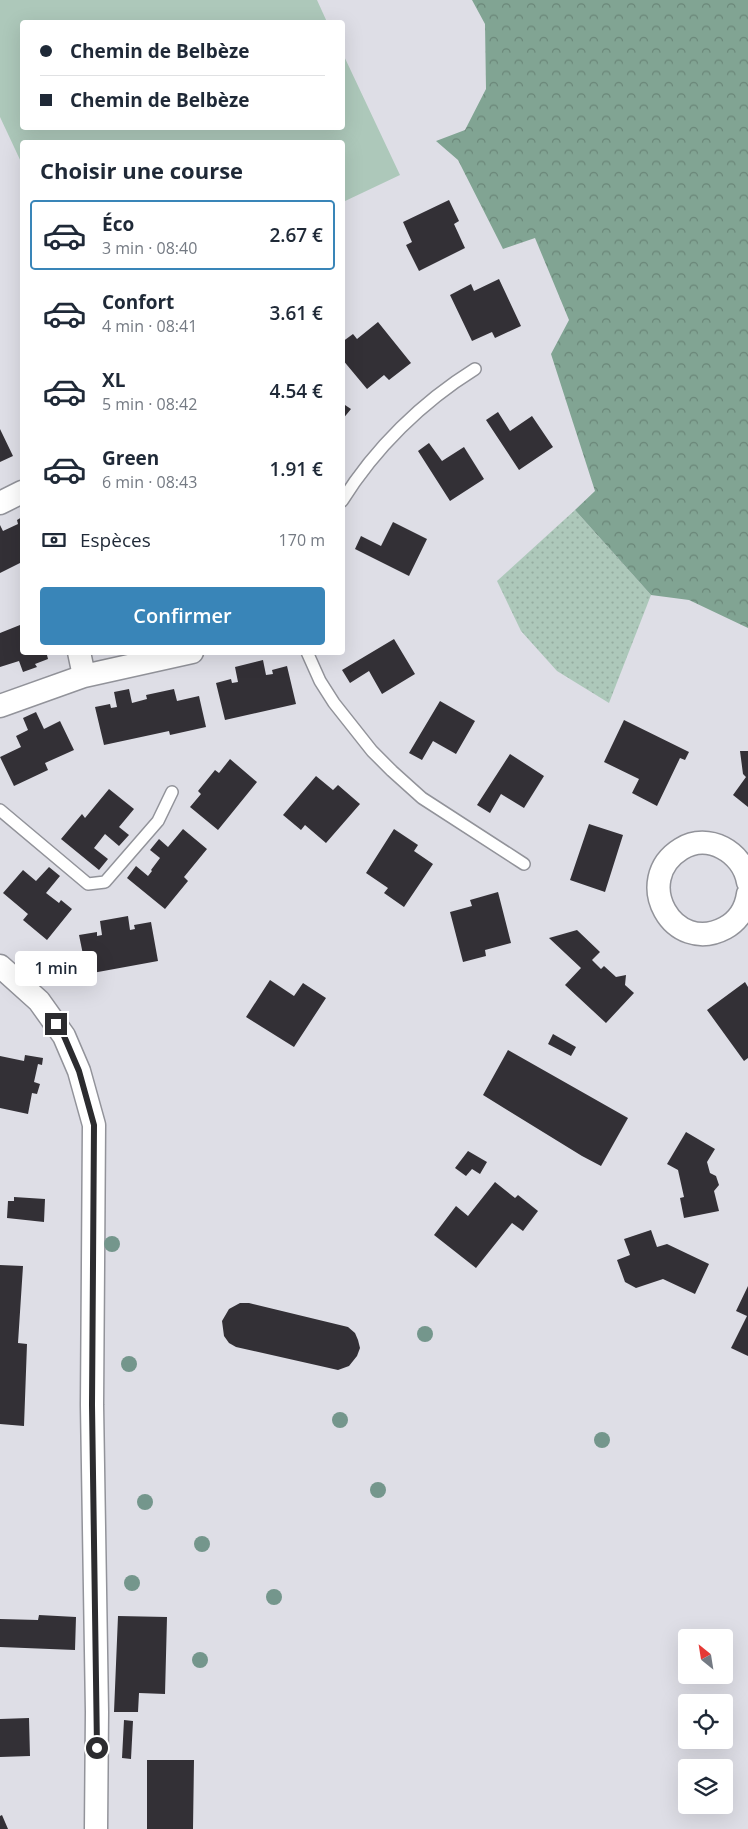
<!DOCTYPE html>
<html lang="fr">
<head>
<meta charset="utf-8">
<style>
  :root { --surface:#fff; --page:#f6f6f7; --text:#1f2937; --muted:#747a83; --line:#e0e1e3; --accent:#3985b8 }
  body { margin:0; font-family:"Open Sans",sans-serif; background:var(--page); color:var(--text); height:100vh; display:flex; flex-direction:column; font-size:19px; white-space:nowrap }
  * { box-sizing:border-box; margin:0 }
  p { font-size:16px; color:var(--muted) }
  .icon { flex:none; width:28px; height:28px; fill:none; stroke:currentColor; stroke-width:2; stroke-linecap:round; stroke-linejoin:round }
  .map { position:relative; flex:1; overflow:hidden }
  .details { position:absolute; left:20px; top:140px; width:325px; height:515px; display:flex; flex-direction:column; background:var(--surface); border-radius:5px; box-shadow:0 5px 20px #0002 }
  .details>* { flex:none }
  .top-card { position:absolute; left:20px; top:20px; width:325px; height:110px; border-radius:5px; box-shadow:0 5px 20px #0002; display:grid; align-content:center; height:110px; padding:0 20px; background:var(--surface) }
  .needle { width:32px; rotate:330deg }
  .fabs { position:absolute; left:678px; top:1629px; display:grid; gap:10px }
  .fabs a { display:grid; place-items:center; width:55px; height:55px; border-radius:5px; background:var(--surface); box-shadow:0 5px 20px #0002; font-size:25px }
  .end { position:absolute; width:22px; height:22px; margin:-11px; border:6px solid #2c2c2f; background:#fff; box-shadow:0 0 0 2px #fff }
  .from { border-radius:50% }
  .bubble { position:absolute; height:35px; border-radius:5px; background:var(--surface); box-shadow:0 5px 20px #0002; font-size:16px; font-weight:600; line-height:35px; text-align:center }
  .top-card b { display:flex; align-items:center; gap:18px; height:48px; font-size:19px }
  .top-card b+b { border-top:1px solid var(--line) }
  .top-card i { width:12px; height:12px; background:var(--text) }
  ul { padding:0; list-style:none }
  li { display:flex; align-items:center; gap:15px; height:70px; margin:0 10px 8px; padding:0 10px; border:2px solid transparent; border-radius:5px }
  li div { flex:1 }
  li b { display:block; font-size:19px }
  li em { font-style:normal; font-weight:600 }
  li.active { border-color:var(--accent) }
  li>.icon { width:45px; height:45px; stroke-width:1.5 }
  h2 { padding:0 20px; font-size:22px; line-height:60px }
  .pay { display:flex; align-items:center; gap:12px; height:55px; padding:0 20px; font-size:19px }
  .pay p { margin-inline-start:auto }
  .button { display:flex; gap:10px; margin-top:auto; padding:10px 20px }
  .button a { flex:1; height:58px; border-radius:5px; background:var(--accent); color:#fff; font-size:20px; font-weight:600; line-height:58px; text-align:center }
  .map>svg:first-child { display:block }
</style>
</head>
<body>
<div class="map">
<svg width="748" height="1829" viewBox="0 0 748 1829">
  <defs>
    <pattern id="grass-dots" width="8" height="8" patternUnits="userSpaceOnUse" patternTransform="scale(1.25)"><rect width="8" height="8" fill="#adc8ba"/><path d="M2 2h.1M6 6h.1" fill="none" stroke="#95aca0" stroke-width="1.8" stroke-linecap="round"/></pattern>
    <pattern id="forest-crowns" width="20" height="18" patternUnits="userSpaceOnUse" patternTransform="scale(1.25)"><rect width="20" height="18" fill="#81a493"/><path d="M2 6a3 3 0 1 1 6 0M12 15a3 3 0 1 1 6 0" fill="none" stroke="#6a8678"/></pattern>
  </defs>
  <rect width="100%" height="100%" fill="#dedee6"/>
  <path fill="url(#grass-dots)" d="M575,510L651,595L609,703L557,671L521,631L497,581Z"/>
  <path fill="url(#forest-crowns)" d="M472,0H748V628L689,600L651,595L575,510L595,491L551,354L569,320L535,238L503,249L458,160L436,141L465,130L486,89L485,24Z"/>
  <path fill="#adc8ba" d="M0,0H317L327,22H22V128H342L343,54L400,175L343,202L342,142H22V164L0,117Z"/>
  <path fill="#333036" d="M449,200L459,221L454,224L465,248L419,271L406,245L412,242L403,222Z
    M499,279L521,326L495,338L492,332L472,341L450,295L471,284L474,291Z
    M378,322L411,363L389,380L384,375L367,389L342,359V342L353,334L357,339Z
    M342,403L351,409L342,420Z
    M498,412L510,431L532,416L553,447L519,470L486,420Z
    M0,429L13,456L0,462Z
    M429,443L442,461L464,447L484,479L450,501L418,451Z
    M22,517V562L0,573V525L3,531L18,524L17,520Z
    M393,522L427,539L409,576L355,549L361,536L381,546Z
    M20,625H22V652L53,653L47,655L48,659L35,664L37,667L23,672L19,661L0,667V633Z
    M394,639L415,674L382,694L369,671L350,683L342,670Z
    M263,660L266,675L273,674L272,670L287,666L296,704L225,720L216,683L231,679L232,683L238,682L235,667Z
    M129,689L132,703L147,699L146,695L174,689L177,701L199,696L206,727L170,735L169,731L104,745L95,707L110,704L111,708L117,707L114,692Z
    M440,701L475,721L456,754L433,741L422,760L409,753Z
    M36,712L44,729L60,721L74,750L45,763L48,770L14,786L0,757L21,747L16,736L28,730L23,718Z
    M624,720L689,752L685,760L680,758L657,806L632,793L639,779L604,762Z
    M740,751H748V807L733,795L746,777L743,774Z
    M510,754L544,776L524,808L501,794L490,813L477,805Z
    M230,759L257,782L218,830L190,807L201,794L198,791L215,770L219,773Z
    M316,776L333,790L338,785L360,804L326,843L305,825L301,830L283,815Z
    M109,789L134,809L119,827L129,835L119,846L105,834L94,848L108,859L99,870L61,839L82,814L85,818Z
    M589,824L623,835L605,892L570,880Z
    M183,829L207,849L184,877L188,881L165,909L127,878L136,866L148,876L152,871L151,870L160,858L150,850L159,839L168,847Z
    M394,829L418,845L414,851L433,864L404,907L384,893L388,888L366,873Z
    M49,867L60,876L46,893L59,903L61,900L72,909L47,940L23,920L28,914L3,893L23,870L36,881Z
    M498,892L511,943L485,950L486,956L463,962L450,912L472,906L470,900Z
    M128,916L130,930L135,929L134,925L151,922L158,961L87,974L79,935L97,932V936L102,935L100,921Z
    M577,930L600,952L592,960L601,969L604,966L616,977L626,975L625,985L634,993L606,1023L565,985L581,968L549,938Z
    M270,980L294,996L303,983L326,998L294,1047L246,1017Z
    M745,982L748,987V1058L744,1061L707,1010Z
    M553,1034L576,1047L571,1056L548,1044Z
    M508,1050L628,1118L601,1166L582,1156L483,1095Z
    M25,1055L43,1058L42,1065L38,1064L34,1082L40,1084L37,1094L32,1093L28,1114L0,1108V1056L24,1061Z
    M686,1132L715,1149L707,1162L710,1173L716,1176L719,1185L714,1191L719,1211L684,1218L680,1198L684,1197L678,1170L667,1164Z
    M468,1151L487,1162L480,1174L472,1169L466,1176L455,1168Z
    M495,1182L515,1198L518,1195L538,1211L523,1231L512,1223L476,1268L434,1235L456,1206L468,1216Z
    M14,1197L45,1199L44,1222L7,1218L8,1201H14Z
    M651,1230L657,1247L667,1244L709,1264L695,1294L663,1279L636,1288L625,1282L617,1260L630,1255L624,1239Z
    M0,1265L23,1266L18,1343L27,1344L24,1426L0,1424Z
    M748,1286V1356L731,1348L747,1316L736,1311Z
    M240,1303H249L348,1327L355,1333L358,1340L360,1348L357,1356L349,1366L338,1370L236,1347L229,1343L224,1336L222,1321L229,1309Z
    M39,1615L76,1617L75,1650L0,1647V1619L38,1620Z
    M118,1616L167,1617L165,1694L139,1693L138,1712H114Z
    M29,1718L30,1756L0,1757V1719Z
    M124,1720L133,1721L131,1759L122,1758Z
    M147,1760H194L193,1829H147Z
    M2,1815L8,1829H0V1816Z"/>
  <g fill="none" stroke-linecap="round" stroke-linejoin="round">
    <defs>
      <path id="service" d="M342,501C375,448 422,402 475,369
        M307,652L320,681L334,703L372,751L392,771L422,798L524,864
        M0,810L88,884L105,882L158,821L172,792"/>
      <path id="minor" d="M0,503L22,492
        M79,652L84,676
        M0,706L84,676L192,652
        M748,882C743,852 708,832 681,849C631,880 673,956 725,928C738,921 746,908 748,894
        M0,966L39,1001L64,1036L79,1071L94,1125L92,1405L97,1712L96,1829"/>
    </defs>
    <use href="#service" stroke="#92939a" stroke-width="14"/>
    <use href="#minor" stroke="#92939a" stroke-width="25"/>
    <use href="#service" stroke="#fff" stroke-width="11"/>
    <use href="#minor" stroke="#fff" stroke-width="22"/>
  </g>
  <g fill="#74968c">
    <circle cx="112" cy="1244" r="8"/>
    <circle cx="425" cy="1334" r="8"/>
    <circle cx="129" cy="1364" r="8"/>
    <circle cx="340" cy="1420" r="8"/>
    <circle cx="602" cy="1440" r="8"/>
    <circle cx="378" cy="1490" r="8"/>
    <circle cx="145" cy="1502" r="8"/>
    <circle cx="202" cy="1544" r="8"/>
    <circle cx="132" cy="1583" r="8"/>
    <circle cx="274" cy="1597" r="8"/>
    <circle cx="200" cy="1660" r="8"/>
  </g>
  <g fill="none" stroke-linecap="round" stroke-linejoin="round">
    <path stroke="#2c2c2f" stroke-width="6" d="M56,1024L64,1036L79,1071L94,1125L92,1405L97,1748"/>
  </g>
</svg>
<div class="fabs">
<a><svg class="needle" viewBox="-14 -14 28 28"><path d="M0-13l5 13h-10z" fill="#e53935"/><path d="M0 13l5-13h-10z" fill="#747a83"/></svg></a>
<a><svg class="icon" aria-label="locate" viewBox="0 0 24 24"><circle cx="12" cy="12" r="6"/><path d="M12 2v4M12 18v4M2 12h4M18 12h4"/></svg></a>
<a><svg class="icon" aria-label="layers" viewBox="0 0 24 24"><path d="M12 4l9 5-9 5-9-5zM3 14l9 5 9-5"/></svg></a>
</div>
<i class="end from" style="left:97px;top:1748px"></i>
<i class="end" style="left:56px;top:1024px"></i>
<div class="bubble" style="left:15px;top:951px;width:82px">1 min</div>
<div class="top-card">
<b><i class="from"></i>Chemin de Belbèze</b>
<b><i></i>Chemin de Belbèze</b>
</div>
<section class="details">
<h2>Choisir une course</h2>
<ul>
<li class="active"><svg class="icon" aria-label="car" viewBox="0 0 24 24"><path d="M5 17H2v-5l4-1 3-4h7l3 4 3 1v5h-3M9 17h6M6 11h13"/><circle cx="7" cy="17" r="2"/><circle cx="17" cy="17" r="2"/></svg><div><b>Éco</b><p>3 min · 08:40</p></div><em>2.67 €</em></li>
<li><svg class="icon" aria-label="car" viewBox="0 0 24 24"><path d="M5 17H2v-5l4-1 3-4h7l3 4 3 1v5h-3M9 17h6M6 11h13"/><circle cx="7" cy="17" r="2"/><circle cx="17" cy="17" r="2"/></svg><div><b>Confort</b><p>4 min · 08:41</p></div><em>3.61 €</em></li>
<li><svg class="icon" aria-label="car" viewBox="0 0 24 24"><path d="M5 17H2v-5l4-1 3-4h7l3 4 3 1v5h-3M9 17h6M6 11h13"/><circle cx="7" cy="17" r="2"/><circle cx="17" cy="17" r="2"/></svg><div><b>XL</b><p>5 min · 08:42</p></div><em>4.54 €</em></li>
<li><svg class="icon" aria-label="car" viewBox="0 0 24 24"><path d="M5 17H2v-5l4-1 3-4h7l3 4 3 1v5h-3M9 17h6M6 11h13"/><circle cx="7" cy="17" r="2"/><circle cx="17" cy="17" r="2"/></svg><div><b>Green</b><p>6 min · 08:43</p></div><em>1.91 €</em></li>
</ul>
<div class="pay"><svg class="icon" aria-label="cash" viewBox="0 0 24 24"><path d="M3 7h18v10H3z"/><circle cx="12" cy="12" r="2"/></svg>Espèces<p>170 m</p></div>
<div class="button"><a>Confirmer</a></div>
</section>
</div>
</body>
</html>
